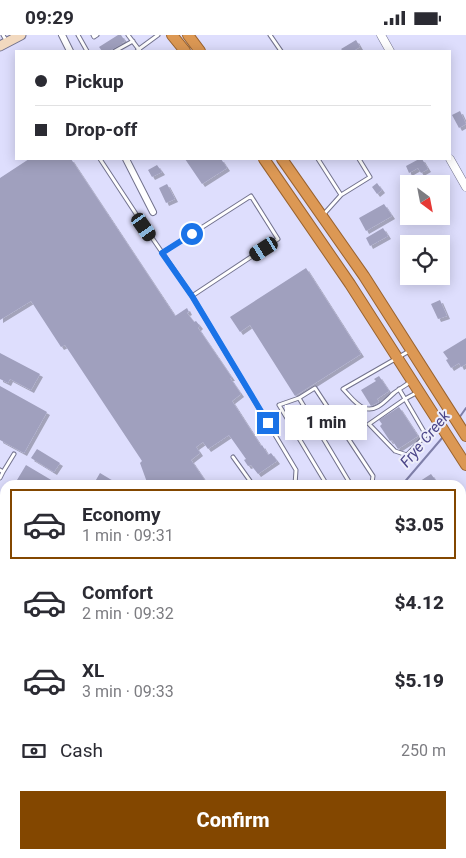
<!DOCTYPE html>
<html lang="en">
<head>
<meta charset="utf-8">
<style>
  :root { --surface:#fff; --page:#f2f2f3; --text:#2b2b33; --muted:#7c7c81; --line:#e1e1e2; --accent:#834700 }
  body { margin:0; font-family:Roboto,sans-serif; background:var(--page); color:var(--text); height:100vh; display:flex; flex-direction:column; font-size:19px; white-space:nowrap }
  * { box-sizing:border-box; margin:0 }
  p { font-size:16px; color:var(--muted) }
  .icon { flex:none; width:28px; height:28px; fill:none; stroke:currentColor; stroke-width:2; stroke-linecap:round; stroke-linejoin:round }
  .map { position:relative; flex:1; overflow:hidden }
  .panel { position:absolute; left:0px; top:445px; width:466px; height:379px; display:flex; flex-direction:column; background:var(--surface); border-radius:15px 15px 0 0; box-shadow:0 2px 12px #0003 }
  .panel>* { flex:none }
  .banner { position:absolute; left:15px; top:15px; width:436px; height:110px; border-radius:0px; box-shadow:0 2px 12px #0003; display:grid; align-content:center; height:110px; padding:0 20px; background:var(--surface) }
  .needle { width:32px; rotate:148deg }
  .controls { position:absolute; left:400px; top:140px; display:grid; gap:10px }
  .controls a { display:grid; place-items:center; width:50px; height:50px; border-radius:0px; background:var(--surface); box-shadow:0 2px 12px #0003; font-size:25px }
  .end { position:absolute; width:22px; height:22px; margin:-11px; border:6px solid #1a73e8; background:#fff; box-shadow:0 0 0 2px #fff }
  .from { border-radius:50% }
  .bubble { position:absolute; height:35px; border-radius:0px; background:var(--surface); box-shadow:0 2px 12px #0003; font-size:16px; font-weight:800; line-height:35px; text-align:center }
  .car { position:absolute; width:15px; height:30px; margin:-15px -8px; border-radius:6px; box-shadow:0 0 4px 1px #0007; background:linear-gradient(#222 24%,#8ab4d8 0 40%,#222 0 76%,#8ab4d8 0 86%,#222 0) }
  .banner b { display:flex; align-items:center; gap:18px; height:48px; font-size:19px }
  .banner b+b { border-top:1px solid var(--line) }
  .banner i { width:12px; height:12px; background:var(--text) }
  ul { padding:9px 0 0; list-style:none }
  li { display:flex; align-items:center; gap:15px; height:70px; margin:0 10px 8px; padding:0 10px; border:2px solid transparent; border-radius:0px }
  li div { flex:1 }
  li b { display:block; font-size:19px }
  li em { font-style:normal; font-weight:800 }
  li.on { border-color:var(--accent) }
  li>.icon { width:45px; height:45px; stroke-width:1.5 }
  .pay { display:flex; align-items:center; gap:12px; height:55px; padding:0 20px; font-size:19px }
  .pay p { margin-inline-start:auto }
  .primary-button { display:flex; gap:10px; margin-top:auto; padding:10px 20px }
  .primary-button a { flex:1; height:58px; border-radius:0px; background:var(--accent); color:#fff; font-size:20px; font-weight:800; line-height:58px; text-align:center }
  .status { display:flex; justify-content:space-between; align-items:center; height:35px; padding:0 25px; background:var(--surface); direction:ltr }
  .status svg { height:14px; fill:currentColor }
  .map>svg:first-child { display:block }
</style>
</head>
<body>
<div class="status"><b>09:29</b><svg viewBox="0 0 49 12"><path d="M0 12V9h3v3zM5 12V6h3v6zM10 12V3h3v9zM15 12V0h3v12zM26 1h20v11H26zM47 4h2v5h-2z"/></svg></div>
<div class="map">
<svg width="466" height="823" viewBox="0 0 466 823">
  <defs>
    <filter id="shadow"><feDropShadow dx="3" dy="3" stdDeviation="0" flood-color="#0004"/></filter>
  </defs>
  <rect width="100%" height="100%" fill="#dedefd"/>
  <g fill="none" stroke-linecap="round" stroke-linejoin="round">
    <path stroke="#7f7fa9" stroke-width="2" d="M459,383L466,373
      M402,450L443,402
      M323,819L324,823"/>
  </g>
  <path fill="#a0a0be" filter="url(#shadow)" d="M118,0H121L125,6L122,8V9L109,16H102L99,12Z
    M356,5L360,12L353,16H343L341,14Z
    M460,76L466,89L459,93L452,80Z
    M29,124H71L175,281L187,273L189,277L187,278L194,287L196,286L200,291L198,293L232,343H230L241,359L232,366L261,411L262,410L268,420L271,418L277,426L258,439L251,430L248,431L244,425L246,424L229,400L208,414L203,407L196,412L200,418L191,425L208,450H148L140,428L142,426L65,310L61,312L31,266L0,285V143Z
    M185,124H221L227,133L202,149Z
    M419,124H422L428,134L421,138L418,133L409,138L406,131Z
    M157,130L162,137L152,142L148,135Z
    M377,148L382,155L377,159L372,152Z
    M167,149L175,164L166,168L159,153Z
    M384,169L392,181L366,196L359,183Z
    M383,193L388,201L370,211L366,203Z
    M306,233L361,319L295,361L250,290L240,297L230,282Z
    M440,265L447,281L438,284L431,269Z
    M466,303V329L461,332L459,328L451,333L446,325L448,324L443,317Z
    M0,318L40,339L31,355L10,344L8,348L0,344Z
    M379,341L389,356L377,364L379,367L371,371L361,355L376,346L374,344Z
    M0,351L47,377L24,418L0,405Z
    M399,372L418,401L398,414L392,405L390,406L380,391L382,389L379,385Z
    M37,414L60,428L54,437L31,423Z
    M26,430L58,449V450H14Z
    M100,438L115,447L114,450H93Z
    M431,439L439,450H414Z
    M0,555L5,558V630H0Z
    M461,600L466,604V697L461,693Z
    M466,743V806L462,808L461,746Z
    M5,819H17L18,820L16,823H0Z
    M77,819H132L128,823H81Z
    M225,819H233L235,821L233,823H220Z
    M423,819H432L434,823H416Z"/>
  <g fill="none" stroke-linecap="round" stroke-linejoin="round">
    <defs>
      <path id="service" d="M3,0L7,7
        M78,0L87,16
        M93,0L94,2L97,0
        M128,0L140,16
        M270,0L281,16
        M115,16L133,6
        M137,16L139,14L158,0
        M100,124L144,191L192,261L296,435L295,450
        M318,124L341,160
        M323,180L341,160L370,142L359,124
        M162,218L251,161L278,204L192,261
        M410,347C405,351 399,354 394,358C386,365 376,378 364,373C356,370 349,360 343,354L411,315
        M399,354L405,364L416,358
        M299,363L351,450
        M426,400L405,364L369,389L395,416L407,420L426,400L439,390
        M233,422L253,450
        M0,435L3,437L0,443
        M3,437L14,419
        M327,450L279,370L299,363L315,353L373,441L372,448L370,450
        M461,490L466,495
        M0,528L5,523
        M461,716L466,717
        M0,806L5,801
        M461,815L466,823
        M164,823L169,819"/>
      <path id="minor" d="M62,0L70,16
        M126,124L153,177
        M180,823L185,819"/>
      <path id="tertiary" d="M381,0L390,16
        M450,124L466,152
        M0,489L5,492
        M461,544L466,547"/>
      <path id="secondary" d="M0,11L21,0
        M0,773L5,778
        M51,819L55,823"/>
      <path id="trunk" d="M172,0L185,16
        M188,0L200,16
        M264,124L350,249L466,430
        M282,124L364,241L466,401"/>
    </defs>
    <use href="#service" stroke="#72728d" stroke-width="5"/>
    <use href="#minor" stroke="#72728d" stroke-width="8"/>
    <use href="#tertiary" stroke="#72728d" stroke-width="9"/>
    <use href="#secondary" stroke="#72728d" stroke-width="11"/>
    <use href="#trunk" stroke="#9a632f" stroke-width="12"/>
    <use href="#service" stroke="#fff" stroke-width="3"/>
    <use href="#minor" stroke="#fff" stroke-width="6"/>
    <use href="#tertiary" stroke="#fff" stroke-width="8"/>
    <use href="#secondary" stroke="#f2d9bf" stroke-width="9"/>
    <use href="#trunk" stroke="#dc9854" stroke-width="10"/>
    <path stroke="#4f4f5e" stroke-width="2" stroke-dasharray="8 4" stroke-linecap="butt" d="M461,584L466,587
      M0,646H5"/>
  </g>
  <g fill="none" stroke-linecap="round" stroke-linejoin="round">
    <path stroke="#1a73e8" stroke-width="6" d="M192,199L162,218L192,261L268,388"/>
  </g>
  <g text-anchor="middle" stroke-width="4" stroke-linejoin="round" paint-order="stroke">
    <g font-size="15" font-style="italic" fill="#4c4689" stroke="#ededfa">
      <text transform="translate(425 404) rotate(-50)" y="5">Frye Creek</text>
    </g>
  </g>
</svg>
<div class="controls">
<a><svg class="needle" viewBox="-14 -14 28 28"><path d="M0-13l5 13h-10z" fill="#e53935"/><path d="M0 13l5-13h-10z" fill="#7c7c81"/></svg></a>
<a><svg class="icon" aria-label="locate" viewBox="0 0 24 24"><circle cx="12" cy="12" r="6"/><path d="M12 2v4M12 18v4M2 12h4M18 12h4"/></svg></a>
</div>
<i class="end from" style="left:192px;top:199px"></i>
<i class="end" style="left:268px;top:388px"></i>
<div class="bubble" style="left:285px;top:370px;width:82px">1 min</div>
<i class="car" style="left:144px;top:192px;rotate:145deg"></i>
<i class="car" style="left:264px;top:214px;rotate:237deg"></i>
<div class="banner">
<b><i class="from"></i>Pickup</b>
<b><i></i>Drop-off</b>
</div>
<section class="panel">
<ul>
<li class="on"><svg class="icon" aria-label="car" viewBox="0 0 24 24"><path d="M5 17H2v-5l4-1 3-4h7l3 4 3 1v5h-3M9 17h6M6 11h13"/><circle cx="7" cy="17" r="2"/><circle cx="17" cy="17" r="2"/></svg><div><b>Economy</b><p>1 min · 09:31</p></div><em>$3.05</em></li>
<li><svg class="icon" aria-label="car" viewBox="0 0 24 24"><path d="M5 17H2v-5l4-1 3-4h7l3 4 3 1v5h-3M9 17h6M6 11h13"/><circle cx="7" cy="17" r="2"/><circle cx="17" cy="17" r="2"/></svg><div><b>Comfort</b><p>2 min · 09:32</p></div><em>$4.12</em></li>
<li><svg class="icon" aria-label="car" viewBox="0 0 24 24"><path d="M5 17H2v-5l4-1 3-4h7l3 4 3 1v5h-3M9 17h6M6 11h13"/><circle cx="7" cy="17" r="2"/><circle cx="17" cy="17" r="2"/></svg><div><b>XL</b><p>3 min · 09:33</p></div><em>$5.19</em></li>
</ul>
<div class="pay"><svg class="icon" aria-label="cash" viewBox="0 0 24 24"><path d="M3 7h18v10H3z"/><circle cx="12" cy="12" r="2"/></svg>Cash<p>250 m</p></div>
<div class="primary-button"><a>Confirm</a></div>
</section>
</div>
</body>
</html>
